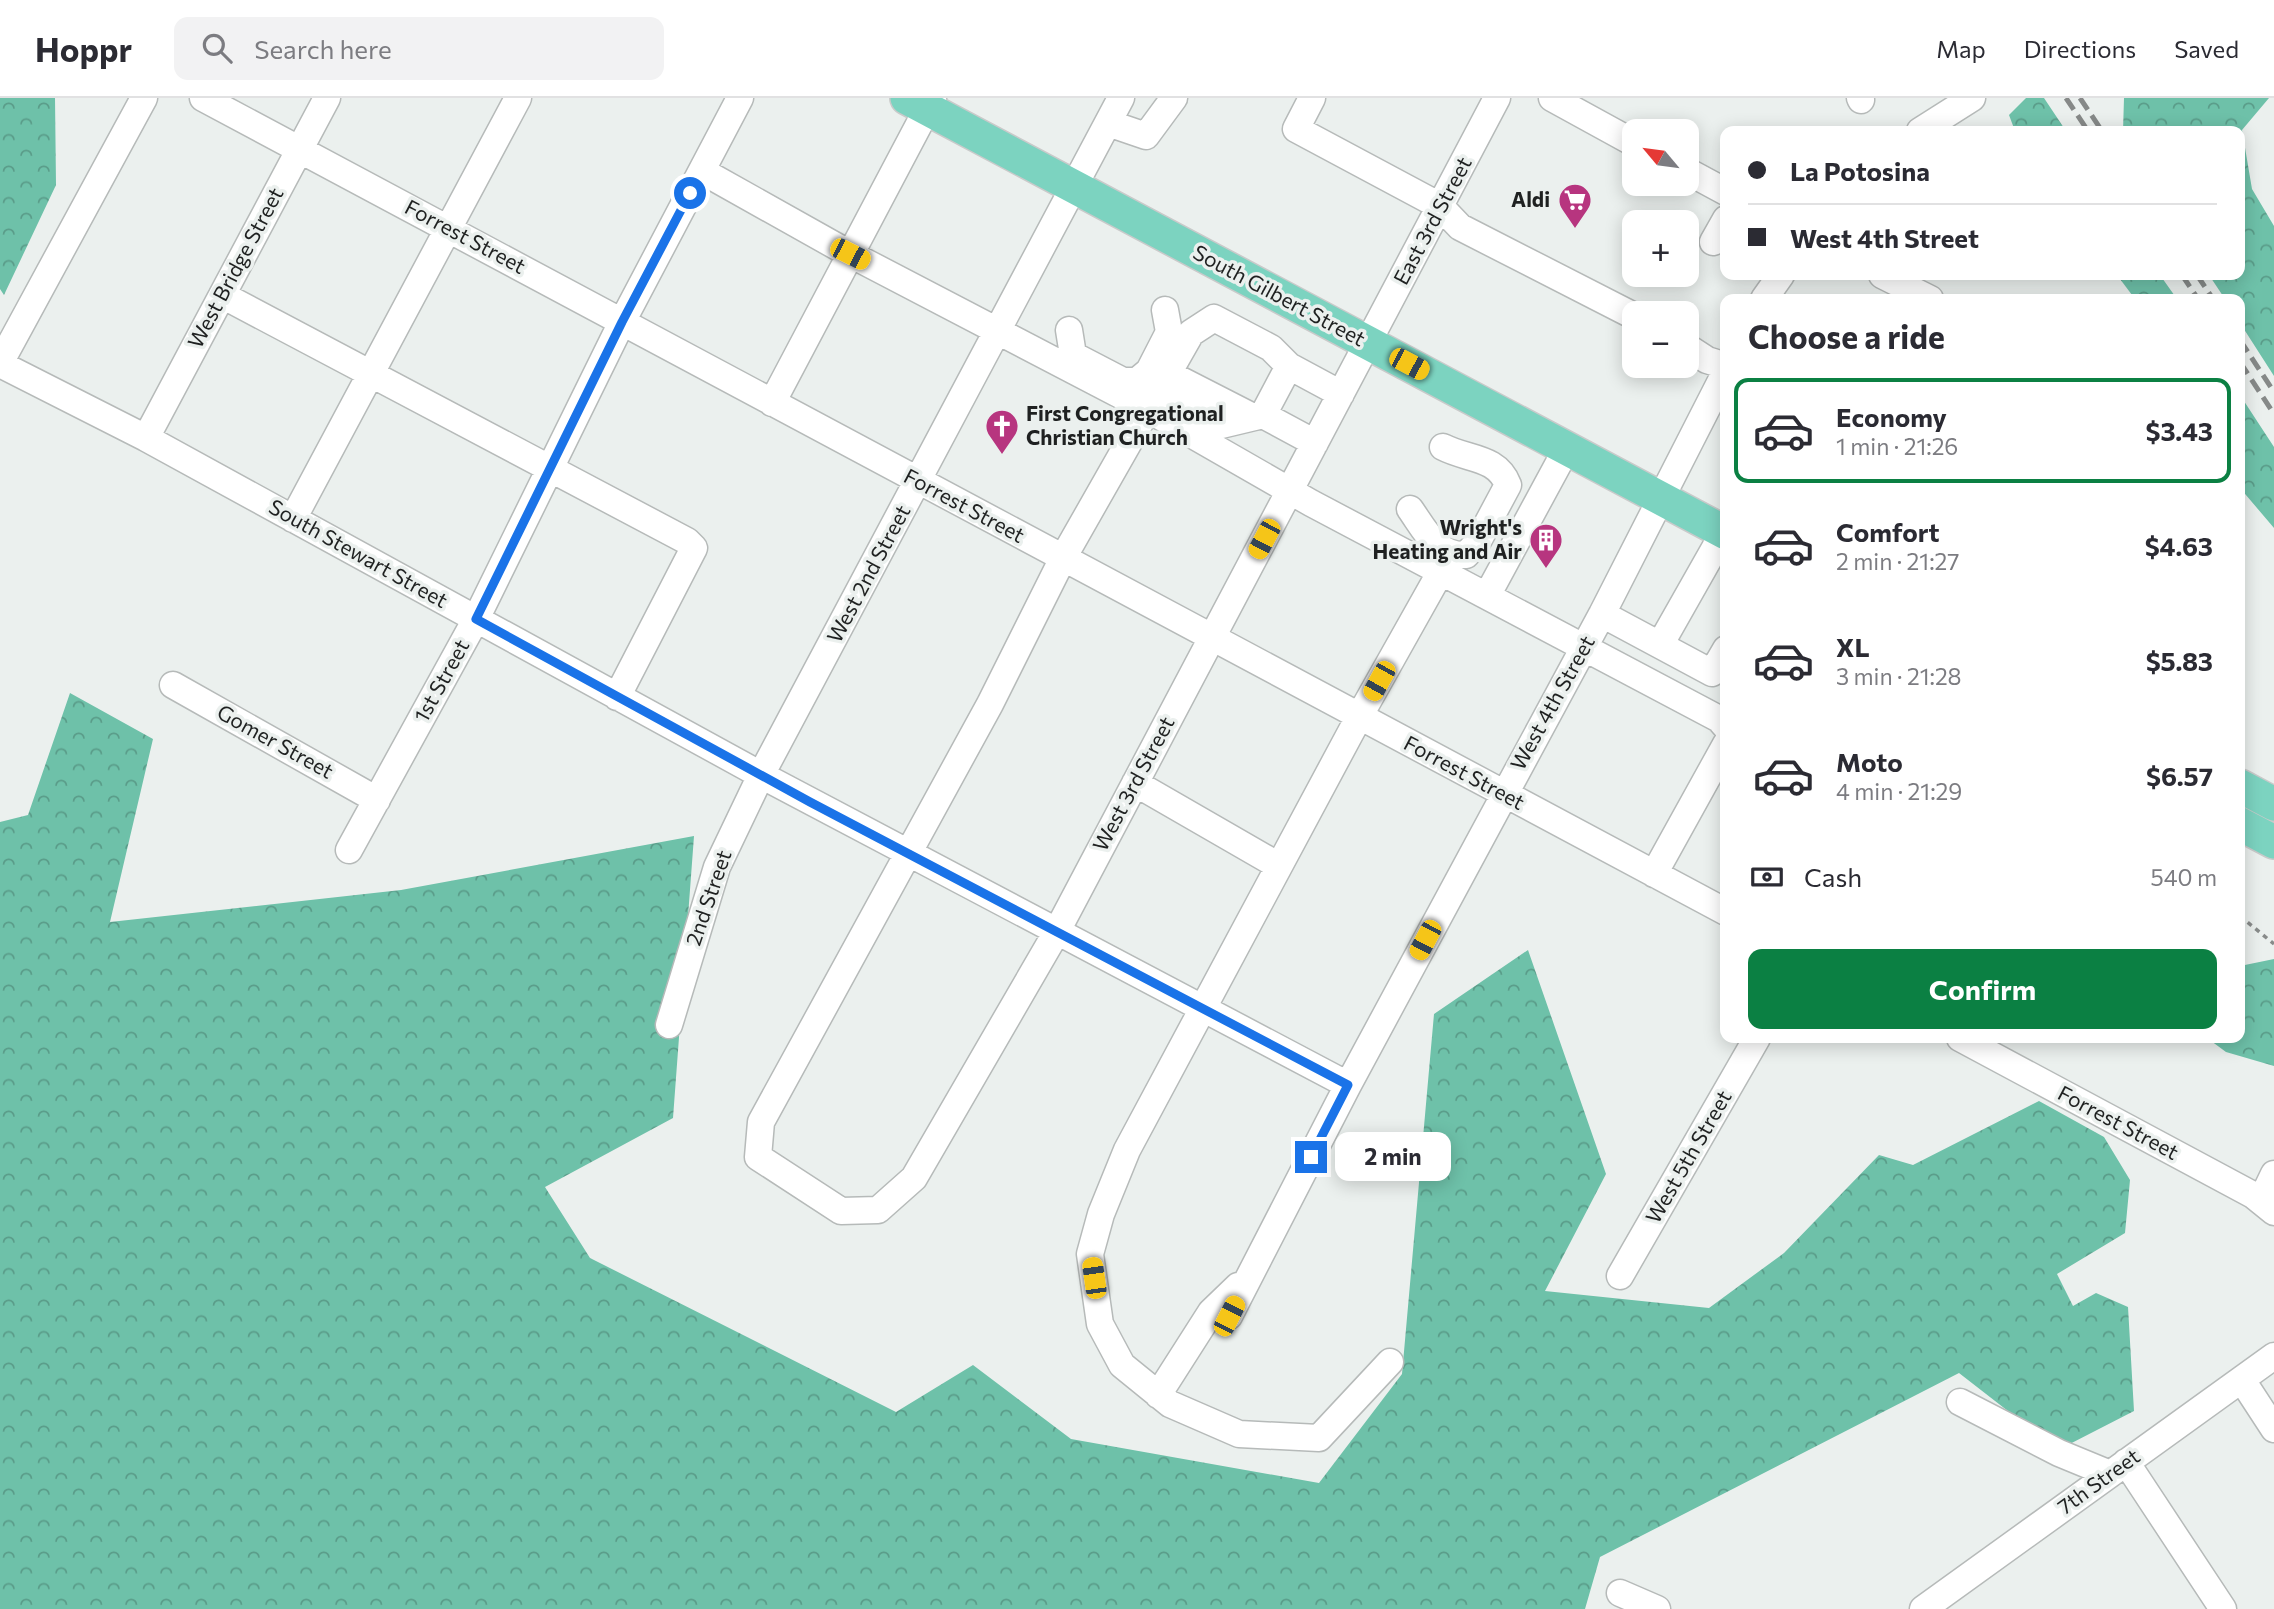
<!DOCTYPE html>
<html lang="en">
<head>
<meta charset="utf-8">
<style>
  :root { --surface:#fff; --page:#f2f2f3; --text:#2b2b33; --muted:#7c7c81; --line:#e1e1e2; --accent:#0b8043 }
  body { margin:0; font-family:Commissioner,sans-serif; background:var(--page); color:var(--text); height:100vh; display:flex; flex-direction:column; font-size:26px; white-space:nowrap }
  * { box-sizing:border-box; margin:0 }
  p { font-size:23px; color:var(--muted) }
  .icon { flex:none; width:38px; height:38px; fill:none; stroke:currentColor; stroke-width:2; stroke-linecap:round; stroke-linejoin:round }
  .map { position:relative; flex:1; overflow:hidden }
  .drawer { position:absolute; left:1720px; top:196px; width:525px; height:749px; display:flex; flex-direction:column; background:var(--surface); border-radius:14px; box-shadow:0 4px 18px #0003 }
  .drawer>* { flex:none }
  .guide { position:absolute; left:1720px; top:28px; width:525px; height:154px; border-radius:14px; box-shadow:0 4px 18px #0003; display:grid; align-content:center; height:154px; padding:0 28px; background:var(--surface) }
  .needle { width:46px; rotate:299deg }
  .tools { position:absolute; left:1622px; top:21px; display:grid; gap:14px }
  .tools a { display:grid; place-items:center; width:77px; height:77px; border-radius:14px; background:var(--surface); box-shadow:0 4px 18px #0003; font-size:35px }
  .end { position:absolute; width:32px; height:32px; margin:-16px; border:9px solid #1a73e8; background:#fff; box-shadow:0 0 0 4px #fff }
  .from { border-radius:50% }
  .bubble { position:absolute; height:49px; border-radius:14px; background:var(--surface); box-shadow:0 4px 18px #0003; font-size:23px; font-weight:700; line-height:49px; text-align:center }
  .car { position:absolute; width:21px; height:42px; margin:-21px -10px; border-radius:9px; box-shadow:0 0 5px 2px #0007; background:linear-gradient(#f5c518 24%,#345 0 40%,#f5c518 0 76%,#345 0 86%,#f5c518 0) }
  .guide b { display:flex; align-items:center; gap:24px; height:66px; font-size:26px }
  .guide b+b { border-top:2px solid var(--line) }
  .guide i { width:18px; height:18px; background:var(--text) }
  ul { padding:0; list-style:none }
  li { display:flex; align-items:center; gap:21px; height:105px; margin:0 14px 10px; padding:0 14px; border:4px solid transparent; border-radius:14px }
  li div { flex:1 }
  li b { display:block; font-size:26px }
  li em { font-style:normal; font-weight:700 }
  li.current { border-color:var(--accent) }
  li>.icon { width:63px; height:63px; stroke-width:1.5 }
  h2 { padding:0 28px; font-size:32px; line-height:84px }
  .pay { display:flex; align-items:center; gap:18px; height:77px; padding:0 28px; font-size:26px }
  .pay p { margin-inline-start:auto }
  .button { display:flex; gap:14px; margin-top:auto; padding:14px 28px }
  .button a { flex:1; height:80px; border-radius:14px; background:var(--accent); color:#fff; font-size:28px; font-weight:700; line-height:80px; text-align:center }
  header { display:flex; align-items:center; gap:42px; box-sizing:border-box; height:98px; padding:0 35px; background:var(--surface); border-bottom:2px solid var(--line) }
  header strong { font-size:33px }
  nav { display:flex; gap:38px; margin-inline-start:auto; font-size:24px }
  .search { width:490px; height:63px; background:var(--page); display:flex; align-items:center; gap:18px; box-sizing:border-box; padding:0 24px; border-radius:14px; color:var(--muted); font-size:26px }
  .map>svg:first-child { display:block }
</style>
</head>
<body>
<header>
<strong>Hoppr</strong>
<div class="search"><svg class="icon" aria-label="search" viewBox="0 0 24 24"><circle cx="10" cy="10" r="6"/><path d="M15 15l6 6"/></svg>Search here</div>
<nav><a>Map</a><a>Directions</a><a>Saved</a></nav>
</header>
<div class="map">
<svg width="2274" height="1511" viewBox="0 0 2274 1511">
  <defs>
    <pattern id="forest-crowns" width="20" height="18" patternUnits="userSpaceOnUse" patternTransform="scale(1.75)"><rect width="20" height="18" fill="#6ec1a9"/><path d="M2 6a3 3 0 1 1 6 0M12 15a3 3 0 1 1 6 0" fill="none" stroke="#5a9c89"/></pattern>
  </defs>
  <rect width="100%" height="100%" fill="#ebf0ee"/>
  <path fill="url(#forest-crowns)" d="M0,0H55L56,87L4,197L0,191Z
    M2026,0H2044L2066,33H2015L2009,17Z
    M2124,0H2269L2242,32L2252,91L2274,128V278L2240,225V201H2225L2209,177H2240V33H2123Z
    M2117,177H2160L2177,201H2135Z
    M2240,297L2274,349V430L2240,390Z
    M70,595L153,641L110,824L401,792L694,738L673,1020L545,1089L590,1160L896,1314L973,1267L1071,1341L1319,1385L1402,1276L1434,916L1528,852L1606,1076L1545,1193L1709,1210L1784,1155L1879,1057L1913,1067L2039,1003L2104,1039L2130,1082L2125,1135L2057,1176L2073,1208L2096,1195L2128,1209L2134,1313L2058,1352L1959,1275L1600,1459L1585,1511H0V724L28,717Z
    M2274,861V968L2226,954L2207,940H2240V868Z"/>
  <g fill="none" stroke-linecap="round" stroke-linejoin="round">
    <defs>
      <path id="minor" d="M203,0L1726,814
        M1312,0L1296,31L1440,108L1460,129L1634,218
        M1552,0L1634,45
        M1860,0L1861,2
        M1108,25L1146,38L1174,0
        M1920,33L1972,0
        M702,73L850,156L1149,312L1311,405L1719,621L1726,629
        M1687,73L1726,94
        M1713,144L1726,121
        M1882,177L1930,201
        M222,197L687,443L694,450L617,599
        M1764,201L1781,177
        M1069,232L1073,257L1123,283H1137L1149,273L1169,234L1165,212
        M1687,249L1707,262L1726,268
        M0,265L144,0
        M0,266L146,340L761,677L1348,987
        M1289,268L1263,317L1315,345
        M1169,276L1253,319
        M1158,295L1217,328L1263,317
        M1341,296L1289,268L1271,250L1214,220L1191,235L1063,460L990,606L761,1024L758,1059L841,1113L878,1112L914,1080L1056,835L1497,0
        M772,305L933,0
        M146,340L327,0
        M1410,411C1425,432 1437,459 1466,457L1477,445L1508,387C1497,358 1468,362 1443,349
        M293,421L518,0
        M1488,496L1567,350
        M1602,516L1712,575L1726,551
        M1660,547L1724,434
        M173,587L377,702
        M1135,685L1279,768
        M349,752L476,521L622,224L740,0
        M1654,776L1726,646
        M669,927L717,769L761,677L1121,0
        M1960,940L2253,1097L2274,1114
        M2261,1103L2274,1076
        M1620,1178L1757,940
        M1229,1218L1348,987L1602,516L1726,273
        M1390,1264L1319,1340L1239,1336L1170,1306L1122,1267L1100,1226L1090,1156L1101,1116L1127,1052L1359,619L1441,473
        M2242,1282L2274,1331
        M1158,1297L1211,1214L1238,1188
        M1960,1304L2059,1355L2110,1376
        M2126,1364L2223,1511
        M1620,1495L1657,1511
        M1923,1511L2274,1258"/>
      <path id="major" d="M907,0L1726,435
        M2240,688L2274,706
        M2240,726L2274,744"/>
    </defs>
    <use href="#minor" stroke="#b6bab9" stroke-width="29"/>
    <use href="#major" stroke="#c9caca" stroke-width="36"/>
    <path stroke="#888b8a" stroke-width="3.5" stroke-dasharray="5 5" stroke-linecap="butt" d="M2240,818L2274,846"/>
    <use href="#minor" stroke="#fff" stroke-width="26"/>
    <use href="#major" stroke="#7cd3c0" stroke-width="33"/>
    <path stroke="#868988" stroke-width="5" stroke-dasharray="14 7" stroke-linecap="butt" d="M2066,0L2088,33
      M2080,0L2102,33
      M2182,177L2198,201
      M2197,177L2213,201
      M2240,242L2274,294
      M2240,264L2274,316"/>
  </g>
  <g fill="none" stroke-linecap="round" stroke-linejoin="round">
    <path stroke="#1a73e8" stroke-width="9" d="M690,95L622,224L476,521L810,704L1348,987L1311,1059"/>
  </g>
  <defs>
    <symbol id="supermarket-pin" viewBox="-11 -11 22 30"><path d="M0 17L-7.5 6A9.5 9.5 0 1 1 7.5 6Z" fill="#b7357f" stroke="#ebf0ee"/><path d="M-6-5.5h2.5l.6 2H6L4.5 2H-2.5L-4.4-4H-6ZM-1.5 3.2a1.3 1.3 0 1 0 .1 0ZM3 3.2a1.3 1.3 0 1 0 .1 0Z" fill="#fff"/></symbol>
    <symbol id="church-pin" viewBox="-11 -11 22 30"><path d="M0 17L-7.5 6A9.5 9.5 0 1 1 7.5 6Z" fill="#b7357f" stroke="#ebf0ee"/><path d="M-1.2-6h2.4v3.5h3.3v2.4h-3.3V6h-2.4V-.1h-3.3v-2.4h3.3Z" fill="#fff"/></symbol>
    <symbol id="building-pin" viewBox="-11 -11 22 30"><path d="M0 17L-7.5 6A9.5 9.5 0 1 1 7.5 6Z" fill="#b7357f" stroke="#ebf0ee"/><path d="M-4-6H4V6H1V3H-1V6H-4ZM-2.5-4.3h1.7v1.8h-1.7ZM.8-4.3h1.7v1.8H.8ZM-2.5-1h1.7V.8h-1.7ZM.8-1h1.7V.8H.8Z" fill="#fff"/></symbol>
  </defs>
  <g fill-rule="evenodd">
    <use href="#supermarket-pin" x="1556" y="83" width="38" height="52"/>
    <use href="#church-pin" x="983" y="309" width="38" height="52"/>
    <use href="#building-pin" x="1527" y="423" width="38" height="52"/>
  </g>
  <g text-anchor="middle" stroke-width="7" stroke-linejoin="round" paint-order="stroke">
    <g font-size="21" font-weight="bold" fill="#1f2121" stroke="#ebf0ee" text-anchor="end">
      <text x="1550" y="109">Aldi</text>
      <text x="1026" y="323" text-anchor="start">First Congregational<tspan x="1026" dy="24">Christian Church</tspan></text>
      <text x="1522" y="437">Wright's<tspan x="1522" dy="24">Heating and Air</tspan></text>
    </g>
    <g font-size="21" fill="#1f2121" stroke="#ebf0ee">
      <text transform="translate(1433 123) rotate(-62)" y="7">East 3rd Street</text>
      <text transform="translate(465 139) rotate(28)" y="7">Forrest Street</text>
      <text transform="translate(236 170) rotate(-62)" y="7">West Bridge Street</text>
      <text transform="translate(1279 198) rotate(28)" y="7">South Gilbert Street</text>
      <text transform="translate(964 408) rotate(28)" y="7">Forrest Street</text>
      <text transform="translate(358 456) rotate(29)" y="7">South Stewart Street</text>
      <text transform="translate(869 476) rotate(-62)" y="7">West 2nd Street</text>
      <text transform="translate(442 583) rotate(-61)" y="7">1st Street</text>
      <text transform="translate(1553 605) rotate(-61)" y="7">West 4th Street</text>
      <text transform="translate(275 644) rotate(29)" y="7">Gomer Street</text>
      <text transform="translate(1464 675) rotate(28)" y="7">Forrest Street</text>
      <text transform="translate(1134 686) rotate(-62)" y="7">West 3rd Street</text>
      <text transform="translate(709 800) rotate(-71)" y="7">2nd Street</text>
      <text transform="translate(2118 1025) rotate(28)" y="7">Forrest Street</text>
      <text transform="translate(1689 1059) rotate(-60)" y="7">West 5th Street</text>
      <text transform="translate(2099 1384) rotate(-36)" y="7">7th Street</text>
    </g>
  </g>
</svg>
<div class="tools">
<a><svg class="needle" viewBox="-14 -14 28 28"><path d="M0-13l5 13h-10z" fill="#e53935"/><path d="M0 13l5-13h-10z" fill="#7c7c81"/></svg></a>
<a>+</a>
<a>−</a>
</div>
<i class="end from" style="left:690px;top:95px"></i>
<i class="end" style="left:1311px;top:1059px"></i>
<div class="bubble" style="left:1335px;top:1034px;width:116px">2 min</div>
<i class="car" style="left:850px;top:156px;rotate:117deg"></i>
<i class="car" style="left:1409px;top:266px;rotate:118deg"></i>
<i class="car" style="left:1264px;top:441px;rotate:208deg"></i>
<i class="car" style="left:1379px;top:583px;rotate:209deg"></i>
<i class="car" style="left:1425px;top:842px;rotate:208deg"></i>
<i class="car" style="left:1094px;top:1180px;rotate:352deg"></i>
<i class="car" style="left:1229px;top:1218px;rotate:27deg"></i>
<div class="guide">
<b><i class="from"></i>La Potosina</b>
<b><i></i>West 4th Street</b>
</div>
<section class="drawer">
<h2>Choose a ride</h2>
<ul>
<li class="current"><svg class="icon" aria-label="car" viewBox="0 0 24 24"><path d="M5 17H2v-5l4-1 3-4h7l3 4 3 1v5h-3M9 17h6M6 11h13"/><circle cx="7" cy="17" r="2"/><circle cx="17" cy="17" r="2"/></svg><div><b>Economy</b><p>1 min · 21:26</p></div><em>$3.43</em></li>
<li><svg class="icon" aria-label="car" viewBox="0 0 24 24"><path d="M5 17H2v-5l4-1 3-4h7l3 4 3 1v5h-3M9 17h6M6 11h13"/><circle cx="7" cy="17" r="2"/><circle cx="17" cy="17" r="2"/></svg><div><b>Comfort</b><p>2 min · 21:27</p></div><em>$4.63</em></li>
<li><svg class="icon" aria-label="car" viewBox="0 0 24 24"><path d="M5 17H2v-5l4-1 3-4h7l3 4 3 1v5h-3M9 17h6M6 11h13"/><circle cx="7" cy="17" r="2"/><circle cx="17" cy="17" r="2"/></svg><div><b>XL</b><p>3 min · 21:28</p></div><em>$5.83</em></li>
<li><svg class="icon" aria-label="car" viewBox="0 0 24 24"><path d="M5 17H2v-5l4-1 3-4h7l3 4 3 1v5h-3M9 17h6M6 11h13"/><circle cx="7" cy="17" r="2"/><circle cx="17" cy="17" r="2"/></svg><div><b>Moto</b><p>4 min · 21:29</p></div><em>$6.57</em></li>
</ul>
<div class="pay"><svg class="icon" aria-label="cash" viewBox="0 0 24 24"><path d="M3 7h18v10H3z"/><circle cx="12" cy="12" r="2"/></svg>Cash<p>540 m</p></div>
<div class="button"><a>Confirm</a></div>
</section>
</div>
</body>
</html>
